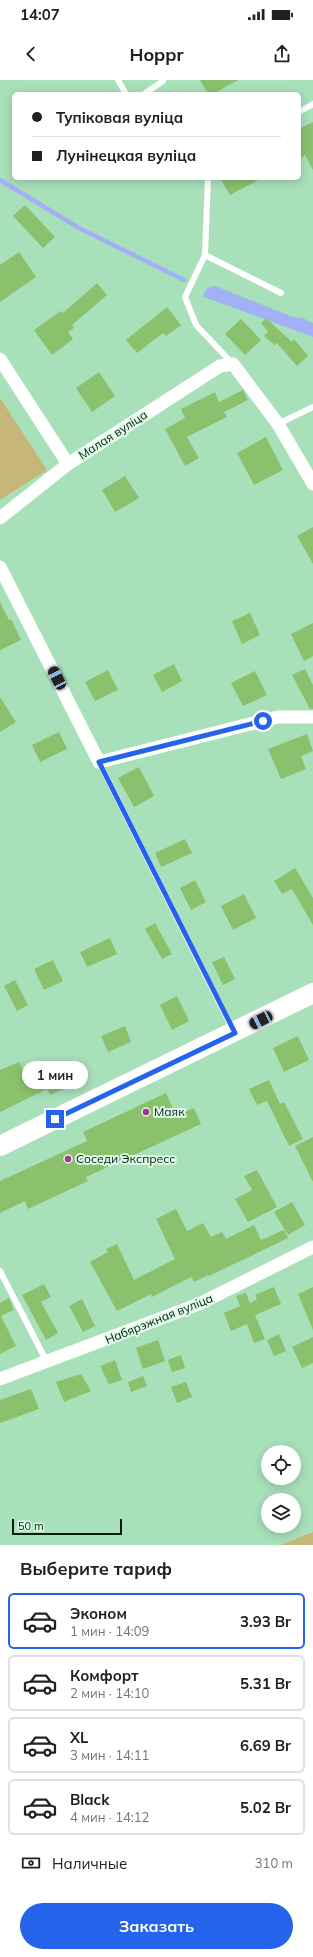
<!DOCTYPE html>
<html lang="ru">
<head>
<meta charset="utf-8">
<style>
  :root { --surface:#fff; --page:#f2f2f2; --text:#202124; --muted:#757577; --line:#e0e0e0; --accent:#2563eb }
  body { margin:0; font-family:Mulish,sans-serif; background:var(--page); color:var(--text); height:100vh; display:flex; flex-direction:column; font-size:15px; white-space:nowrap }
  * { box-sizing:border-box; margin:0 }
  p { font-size:13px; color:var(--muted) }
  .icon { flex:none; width:22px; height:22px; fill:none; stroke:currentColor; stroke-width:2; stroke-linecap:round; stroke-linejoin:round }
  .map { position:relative; height:1465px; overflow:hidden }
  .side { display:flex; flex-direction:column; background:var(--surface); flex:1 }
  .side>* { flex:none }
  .guide { position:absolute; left:12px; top:12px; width:289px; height:88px; border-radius:6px; box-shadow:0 2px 10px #0003; display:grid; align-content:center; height:88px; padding:0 20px; background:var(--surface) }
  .tools { position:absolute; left:261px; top:1365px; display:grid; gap:8px }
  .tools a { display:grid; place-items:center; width:40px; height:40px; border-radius:50%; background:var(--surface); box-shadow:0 2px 10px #0003; font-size:20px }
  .scale { position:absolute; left:12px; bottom:10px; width:110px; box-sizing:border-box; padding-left:4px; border:2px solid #081e11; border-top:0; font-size:11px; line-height:14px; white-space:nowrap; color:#081e11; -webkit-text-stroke:3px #ddfae6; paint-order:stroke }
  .end { position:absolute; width:18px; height:18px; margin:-9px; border:5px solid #2563eb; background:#fff; box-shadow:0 0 0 2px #fff }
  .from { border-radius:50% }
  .bubble { position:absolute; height:28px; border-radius:14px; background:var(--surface); box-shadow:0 2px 10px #0003; font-size:13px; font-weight:700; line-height:28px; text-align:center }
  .car { position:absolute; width:12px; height:24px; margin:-12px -6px; border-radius:5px; box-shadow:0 0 3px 1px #0007; background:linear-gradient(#222 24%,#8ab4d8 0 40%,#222 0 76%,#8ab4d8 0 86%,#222 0) }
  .guide b { display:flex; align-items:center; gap:14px; height:38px; font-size:15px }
  .guide b+b { border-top:1px solid var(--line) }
  .guide i { width:10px; height:10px; background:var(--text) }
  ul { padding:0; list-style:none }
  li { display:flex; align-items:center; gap:12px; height:56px; margin:0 8px 6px; padding:0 12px; border:2px solid var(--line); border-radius:6px }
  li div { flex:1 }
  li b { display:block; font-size:15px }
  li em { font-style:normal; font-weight:700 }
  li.active { border-color:var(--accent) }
  li>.icon { width:36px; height:36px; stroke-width:1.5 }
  h2 { padding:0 20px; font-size:18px; line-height:48px }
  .pay { display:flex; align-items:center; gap:10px; height:44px; padding:0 20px; font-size:15px }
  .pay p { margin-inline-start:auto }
  .action { display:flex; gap:8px; margin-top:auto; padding:8px 20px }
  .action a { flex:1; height:46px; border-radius:24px; background:var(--accent); color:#fff; font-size:16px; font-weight:700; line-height:46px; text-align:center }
  .status { display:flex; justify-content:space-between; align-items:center; height:28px; padding:0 20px; background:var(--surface); direction:ltr }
  .status svg { height:11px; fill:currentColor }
  header { display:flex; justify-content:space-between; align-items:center; height:52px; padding:0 20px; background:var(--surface); font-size:18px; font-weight:700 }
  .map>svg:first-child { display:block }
</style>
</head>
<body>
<div class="status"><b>14:07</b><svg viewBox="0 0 49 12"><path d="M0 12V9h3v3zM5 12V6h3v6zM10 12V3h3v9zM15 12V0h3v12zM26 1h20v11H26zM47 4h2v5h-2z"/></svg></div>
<header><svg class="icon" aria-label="back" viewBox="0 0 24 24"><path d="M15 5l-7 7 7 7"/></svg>Hoppr<svg class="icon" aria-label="share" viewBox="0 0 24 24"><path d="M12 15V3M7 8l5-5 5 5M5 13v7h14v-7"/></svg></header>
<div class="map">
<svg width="313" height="1465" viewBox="0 0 313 1465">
  <rect width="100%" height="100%" fill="#a8e0ba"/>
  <path fill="#c6b677" d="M0,318L47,390L0,420Z
    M313,1452V1465H281Z"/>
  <path fill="#a2b0f5" d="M215,206L293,237L303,238L313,243V257L204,217C204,209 208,207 215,206Z"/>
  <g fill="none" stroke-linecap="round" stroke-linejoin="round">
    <path stroke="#a2b0f5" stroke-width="4.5" d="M0,100L79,148L184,200"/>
  </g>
  <path fill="#8bc06d" d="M200,0H238L213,14H208Z
    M313,42V90L305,75L299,79V49Z
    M220,98H262L230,115Z
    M25,125L55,157L43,168L13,136Z
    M19,172L36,197L0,222V185Z
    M97,203L107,215L72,245L74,248L68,252L73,259L52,275L34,250L61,231L63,233Z
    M167,227L181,245L166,256L163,253L137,273L126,260Z
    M266,238L292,262L294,259L308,276L297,286L277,263L275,265L264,256L268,252L261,243Z
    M241,239L261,260L245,275L225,254Z
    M99,292L115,316L92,332L76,308Z
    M243,310L248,320L224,332L227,337L187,357L199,378L185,386L165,349L185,338L181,329L215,312L219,322Z
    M266,357L283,390L254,405L237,373Z
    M125,396L139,418L115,432L102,410Z
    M313,447V484L297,456Z
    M0,522L9,540L11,539L21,560L0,570Z
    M250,533L260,555L242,564L232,541Z
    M313,543V576L304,581L291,554Z
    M174,584L182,601L162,612L153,595Z
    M305,589L313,605V629H310L292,595Z
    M108,590L118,610L95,621L85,602Z
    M255,591L267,615L243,626L231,603Z
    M0,617L16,642L0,652Z
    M59,652L67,669L40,682L32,665Z
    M307,654L313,671L301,676L306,689L281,699L268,669Z
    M139,687L154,716L134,727L118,698Z
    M185,759L192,773L161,787L155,773Z
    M295,788L313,818V845L292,809L282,814L274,801Z
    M195,800L206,822L191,830L180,808Z
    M244,814L256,838L233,850L221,826Z
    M155,843L172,874L162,879L145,849Z
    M110,858L117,874L87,887L80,872Z
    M224,877L235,899L223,905L212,882Z
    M53,880L63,901L44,910L34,889Z
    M15,900L28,925L17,931L4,906Z
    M177,916L189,941L172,950L160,925Z
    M125,946L131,962L108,972L101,956Z
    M298,956L309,980L284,992L273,968Z
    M19,982L27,999L54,987L64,1009L50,1015L47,1009L0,1032V990Z
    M269,1000L280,1024L284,1022L303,1059L289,1066L267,1021L257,1025L249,1009Z
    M166,1013L176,1036L194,1028L201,1044L86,1097L88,1101L28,1129L25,1121L0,1133V1101L87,1061L83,1052Z
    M313,1057V1102L295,1066Z
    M257,1090L277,1127L248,1142L235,1119L252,1110L244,1096Z
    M292,1122L305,1145L288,1155L274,1132Z
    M176,1129L187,1151L203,1143L211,1157L222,1152L226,1159L254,1145L261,1160L284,1150L288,1158L209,1196L208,1195L194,1202L191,1197L152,1217L151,1214L117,1231L90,1182L108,1172L106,1169L117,1164L134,1200L175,1179L156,1139Z
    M44,1204L51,1217L41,1222L58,1253L46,1260L22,1215Z
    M274,1207L281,1224L255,1235L265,1259L254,1263L247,1244L231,1251L224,1233L240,1226L236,1216L246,1213L250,1223L257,1219L255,1215Z
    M313,1207V1250L298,1214Z
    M9,1218L14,1230L1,1236L16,1266L0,1274V1223Z
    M82,1219L95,1246L83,1252L69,1226Z
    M279,1254L286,1271L274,1276L267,1260Z
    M313,1257V1283L302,1288L292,1267Z
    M158,1260L165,1281L143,1289L136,1268Z
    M181,1275L185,1288L172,1292L168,1280Z
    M115,1280L122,1300L109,1304L100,1286Z
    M81,1294L91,1311L64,1322L56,1302Z
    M143,1296L147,1306L131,1312L128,1302Z
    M186,1302L192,1317L177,1323L171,1307Z
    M31,1309L39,1329L0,1343V1320Z"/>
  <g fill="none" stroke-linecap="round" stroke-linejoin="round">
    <path stroke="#fff" stroke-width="6" d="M118,0L126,14
      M144,14L163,1V0
      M299,32L313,24
      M208,98L205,175L185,217L196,245L232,283
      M205,175L281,213
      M278,344L313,327
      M99,682L233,950
      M0,1191L47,1282"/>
    <path stroke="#fff" stroke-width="13" d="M0,279L68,384
      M0,438L68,384L220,286L233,284L278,344L313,404
      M0,487L99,682L278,637H313
      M0,1299L199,1224L313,1167"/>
    <path stroke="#fff" stroke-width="20" d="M0,1066L313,913"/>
  </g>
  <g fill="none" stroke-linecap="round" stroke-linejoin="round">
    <path stroke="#2563eb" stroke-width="5" d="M55,1039L235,953L99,682L263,641"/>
  </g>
  <g fill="#a53592" stroke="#ddfae6" stroke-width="1.5">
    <circle cx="146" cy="1032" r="4"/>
    <circle cx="68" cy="1079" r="4"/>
  </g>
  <g text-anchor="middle" stroke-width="4" stroke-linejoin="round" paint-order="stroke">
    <g font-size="12" fill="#081e11" stroke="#ddfae6">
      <text transform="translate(113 355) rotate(-33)" y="4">Малая вуліца</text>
      <text transform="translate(159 1239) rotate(-22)" y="4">Набярэжная вуліца</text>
    </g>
    <g font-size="12" fill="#081e11" stroke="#ddfae6" text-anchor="start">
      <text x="154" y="1036">Маяк</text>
      <text x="76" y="1083">Соседи Экспресс</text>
    </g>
  </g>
</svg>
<div class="tools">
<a><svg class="icon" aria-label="locate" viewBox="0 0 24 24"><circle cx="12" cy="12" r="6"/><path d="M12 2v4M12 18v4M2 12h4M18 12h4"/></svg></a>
<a><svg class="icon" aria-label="layers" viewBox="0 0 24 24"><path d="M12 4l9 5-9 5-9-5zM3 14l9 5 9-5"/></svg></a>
</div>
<div class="scale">50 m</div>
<i class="end from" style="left:263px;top:641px"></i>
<i class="end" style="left:55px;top:1039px"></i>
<div class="bubble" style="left:22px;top:981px;width:66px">1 мин</div>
<i class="car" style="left:57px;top:598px;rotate:333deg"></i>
<i class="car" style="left:261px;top:940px;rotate:243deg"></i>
<div class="guide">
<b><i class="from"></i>Тупіковая вуліца</b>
<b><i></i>Лунінецкая вуліца</b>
</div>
</div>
<section class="side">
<h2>Выберите тариф</h2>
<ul>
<li class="active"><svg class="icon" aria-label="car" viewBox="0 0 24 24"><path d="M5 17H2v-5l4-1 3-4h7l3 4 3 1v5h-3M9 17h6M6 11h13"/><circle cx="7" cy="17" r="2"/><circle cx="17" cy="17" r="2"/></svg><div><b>Эконом</b><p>1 мин · 14:09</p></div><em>3.93 Br</em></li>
<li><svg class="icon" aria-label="car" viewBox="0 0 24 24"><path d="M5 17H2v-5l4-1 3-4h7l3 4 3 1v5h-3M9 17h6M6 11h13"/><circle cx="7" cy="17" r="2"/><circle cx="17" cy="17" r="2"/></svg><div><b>Комфорт</b><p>2 мин · 14:10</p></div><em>5.31 Br</em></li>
<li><svg class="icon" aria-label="car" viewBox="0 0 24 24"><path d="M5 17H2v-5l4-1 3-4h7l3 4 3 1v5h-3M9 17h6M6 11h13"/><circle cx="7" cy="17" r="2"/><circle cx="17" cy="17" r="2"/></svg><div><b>XL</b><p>3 мин · 14:11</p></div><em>6.69 Br</em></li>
<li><svg class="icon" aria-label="car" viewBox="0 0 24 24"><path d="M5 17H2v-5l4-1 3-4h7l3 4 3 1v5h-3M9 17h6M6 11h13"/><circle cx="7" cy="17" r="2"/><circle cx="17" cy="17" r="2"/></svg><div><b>Black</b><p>4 мин · 14:12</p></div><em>5.02 Br</em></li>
</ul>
<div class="pay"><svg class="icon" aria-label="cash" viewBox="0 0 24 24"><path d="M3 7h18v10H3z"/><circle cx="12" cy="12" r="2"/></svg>Наличные<p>310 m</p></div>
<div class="action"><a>Заказать</a></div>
</section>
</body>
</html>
